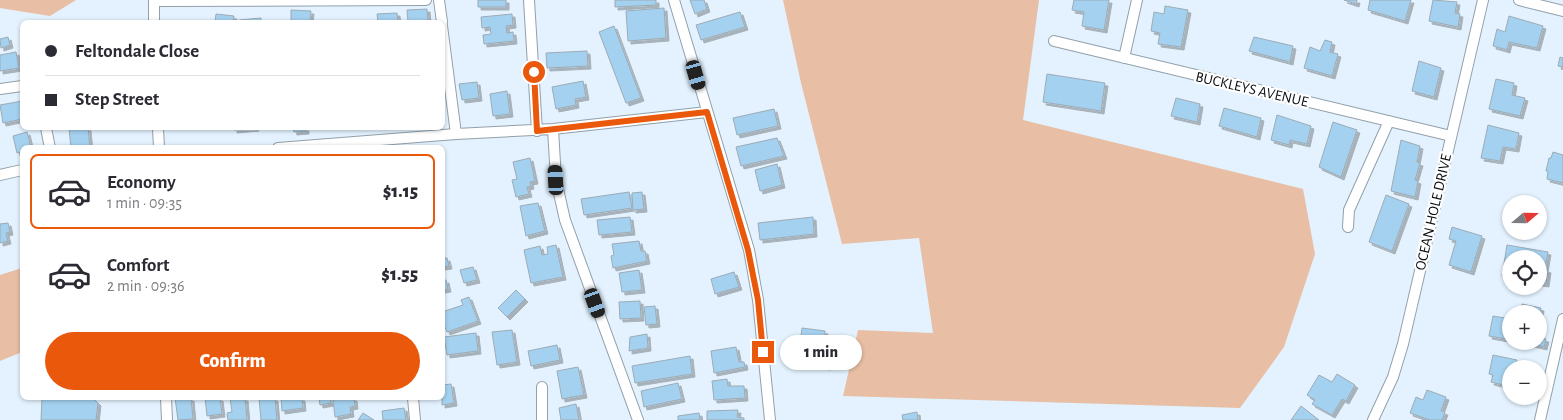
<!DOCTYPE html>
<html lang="en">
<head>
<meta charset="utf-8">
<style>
  :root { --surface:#fff; --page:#f2f2f3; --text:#2b2b33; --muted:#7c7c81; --line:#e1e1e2; --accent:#ea580c }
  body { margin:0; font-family:"Alegreya Sans",sans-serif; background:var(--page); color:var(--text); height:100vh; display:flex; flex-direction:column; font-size:19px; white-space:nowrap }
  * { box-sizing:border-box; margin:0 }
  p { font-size:16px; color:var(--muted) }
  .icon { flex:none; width:28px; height:28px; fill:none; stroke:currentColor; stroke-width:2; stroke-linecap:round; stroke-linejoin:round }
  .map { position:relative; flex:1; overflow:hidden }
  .panel { position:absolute; left:20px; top:145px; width:425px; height:255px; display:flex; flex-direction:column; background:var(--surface); border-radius:8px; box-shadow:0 1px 4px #0004 }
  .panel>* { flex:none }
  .guide { position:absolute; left:20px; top:20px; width:425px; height:110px; border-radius:8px; box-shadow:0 1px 4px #0004; display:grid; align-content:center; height:110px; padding:0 25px; background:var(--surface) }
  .needle { width:32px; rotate:70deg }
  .fabs { position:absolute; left:1502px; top:195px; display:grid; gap:10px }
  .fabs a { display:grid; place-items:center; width:45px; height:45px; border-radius:50%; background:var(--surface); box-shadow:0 1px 4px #0004; font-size:25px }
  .end { position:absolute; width:22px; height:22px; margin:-11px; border:6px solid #ea580c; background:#fff; box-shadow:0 0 0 2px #fff }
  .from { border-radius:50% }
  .bubble { position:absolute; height:35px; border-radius:18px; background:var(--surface); box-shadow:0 1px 4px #0004; font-size:16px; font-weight:800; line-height:35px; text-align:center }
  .car { position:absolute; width:15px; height:30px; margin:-15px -8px; border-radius:6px; box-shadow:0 0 4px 1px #0007; background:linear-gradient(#222 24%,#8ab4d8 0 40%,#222 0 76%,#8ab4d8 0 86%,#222 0) }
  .guide b { display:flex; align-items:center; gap:18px; height:48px; font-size:19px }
  .guide b+b { border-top:1px solid var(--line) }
  .guide i { width:12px; height:12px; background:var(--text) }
  ul { padding:9px 0 0; list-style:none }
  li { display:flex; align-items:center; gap:15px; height:75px; margin:0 10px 8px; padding:0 15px; border:2px solid transparent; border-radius:8px }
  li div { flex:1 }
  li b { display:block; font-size:19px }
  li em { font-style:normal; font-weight:800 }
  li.active { border-color:var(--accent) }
  li>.icon { width:45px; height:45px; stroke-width:1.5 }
  .cta { display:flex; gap:10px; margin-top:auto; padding:10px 25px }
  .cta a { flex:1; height:58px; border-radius:30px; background:var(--accent); color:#fff; font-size:20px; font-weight:800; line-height:58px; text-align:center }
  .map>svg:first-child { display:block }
</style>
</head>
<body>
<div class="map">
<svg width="1563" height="420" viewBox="0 0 1563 420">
  <defs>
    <filter id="shadow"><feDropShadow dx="3" dy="3" stdDeviation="0" flood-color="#0004"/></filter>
  </defs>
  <rect width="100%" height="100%" fill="#e3f2fe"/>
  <path fill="#e8bea4" d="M0,0H76L50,16L0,8Z
    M783,0H1039L1023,120L1303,189L1315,254L1284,347L1240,408L843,396L858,330L933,333L919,238L842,244L801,83Z
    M22,268V352L0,361V275Z"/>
  <path fill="#a4d1ef" stroke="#9cabb5" filter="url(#shadow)" d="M478,0H506V7H478Z
    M615,0H656V5L615,7Z
    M690,0H704L707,9L695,14Z
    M1074,0H1109L1104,30L1082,26L1084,12L1072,10Z
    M1344,0H1357L1356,4Z
    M1370,0H1411L1405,21L1368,10Z
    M1433,0L1457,2L1455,13L1460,14L1458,27L1429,21Z
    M1165,6L1188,10L1181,47L1158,44L1160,33L1151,31L1154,12L1164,14Z
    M664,8L666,38L628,41L626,11Z
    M427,9L428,22H408L407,10Z
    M291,10L311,11L310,22H291Z
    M740,12L745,27L701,40L696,25Z
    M397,13L398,22H378L377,14Z
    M216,14L234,16L233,22H215Z
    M512,14L513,25L506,26L507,33L513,32L514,41L484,44L483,35L491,34L490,27L482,28L481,17Z
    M1509,16L1543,26L1537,48L1509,42L1507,50L1493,46L1497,29L1505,32Z
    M261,18V22H239V20Z
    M614,26L641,98L626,103L599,32Z
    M8,37L10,45L1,48L0,39Z
    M1254,37L1293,46L1290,62L1249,51Z
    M1325,40L1332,42L1330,52L1338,54L1332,76L1304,68L1310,47L1320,51Z
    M587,51L588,66L547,68L546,53Z
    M16,52L19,68L0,71V55Z
    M1560,57L1563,58V67L1558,66Z
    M1419,61L1441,68L1434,97L1412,91Z
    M1047,74L1105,83L1101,111L1043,102Z
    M1496,79L1514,83L1512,95L1525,98L1520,116L1489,109Z
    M583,81L586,97L575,99L576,105L556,109L552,87Z
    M477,82L479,98L462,100L459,84Z
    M507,91L510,114L493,116L490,94Z
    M1176,98L1200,104L1197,122L1171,116Z
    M22,101V119L3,123L0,105Z
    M1224,108L1261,118L1257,137L1219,126Z
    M774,109L778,126L737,135L733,118Z
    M1277,115L1311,126L1307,144L1290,140L1289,145L1271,140Z
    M1333,122L1357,130L1341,177L1319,167Z
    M1488,125L1519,133L1516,149L1503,147L1500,161L1481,158Z
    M69,128H88L90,148H71Z
    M234,128H256L234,130Z
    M293,128H306V131L294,132Z
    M27,132L31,148H22V152L17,153L13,136Z
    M777,138L784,156L741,166L736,147Z
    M1401,140L1420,146L1417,162L1420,163L1415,180L1418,181L1415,197L1391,191Z
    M1553,152L1563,155V183L1547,179L1548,171H1546L1549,158H1551Z
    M530,158L535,181L530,182L531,186L527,187L529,194L516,197L512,180L517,179L513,162Z
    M777,164L782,185L760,191L755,170Z
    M629,192L632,208L584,215L581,199Z
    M642,192L644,209L633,210L632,193Z
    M1386,195L1409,204L1392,251L1369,242Z
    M538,203L545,231L526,236L520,206Z
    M630,217L632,232L599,235L597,220Z
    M813,217L814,234L760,240L758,223Z
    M8,223L10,232L6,233L8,241L0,243V224Z
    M1452,227L1482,236L1471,272L1449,265L1456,241L1449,239Z
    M639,241L641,251H645L647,261L613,268L611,256L614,255L612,244Z
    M556,245L563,277L531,283L524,250L540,246L542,255L548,254L547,247Z
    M1507,245L1548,252L1545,269L1548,270L1546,284L1539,283V259H1511V278L1502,276Z
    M442,258H447L449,266L442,267Z
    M473,267L477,280L464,283L460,270Z
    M639,270L642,290L622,292L619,273Z
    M734,272L739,287L715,294L711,279Z
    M442,280H446L448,289L442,290Z
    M516,290L525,299L507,317L498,308Z
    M469,297L478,321L447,332L442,320V312L463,305L461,300Z
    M640,301L641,318L620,319L619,302Z
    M1522,304L1541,308L1539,321V314H1520Z
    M655,306L657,324L646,325L644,307Z
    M1493,316L1511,319V340L1489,336Z
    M802,328L825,331L824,346L800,343Z
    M512,330L517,362L497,365L492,332Z
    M476,333L478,351L447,355L444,337Z
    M647,334L648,348L629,351L630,337Z
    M1539,338L1546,339L1544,347L1518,341H1539Z
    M557,345L560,360L531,366L528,351Z
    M736,347L739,362H744L745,367L714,373L711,351Z
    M800,349L830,352L828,367L798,364Z
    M1493,355L1517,360L1515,369H1511V387L1491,382L1493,375L1489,374Z
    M690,356L692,374L635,383L632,366Z
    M578,367L584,395L562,399L557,371Z
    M1337,374L1355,385L1346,401L1342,399L1332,415L1312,404L1315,400L1307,395L1319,375L1332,382Z
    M727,379L728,386H744L745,398L714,400L712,381Z
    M678,383L682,399L644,407L641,391Z
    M451,384L454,403L442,405V385Z
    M1427,390L1446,397L1441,411L1445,412L1442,420H1430L1410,413L1416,397L1423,400Z
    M42,398H93L98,403L96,420H41Z
    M175,398H191L193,419L178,420Z
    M205,398H220L222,414L207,416Z
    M230,398H245L247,420H228L227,413L232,412Z
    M259,398H275L277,420H261Z
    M281,398H302L303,408L282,411Z
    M319,398H330L331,403L320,405Z
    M340,398H354L355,406L350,407L351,414L335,417L333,400L340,399Z
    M576,404L579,420H561L559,408Z
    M1301,406L1319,420H1291Z
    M404,408L406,420H383L382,411Z
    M738,410L737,417L744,418V420H707V411Z
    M917,412L918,420H903L902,415Z
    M363,413L374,420H358Z
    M699,413L700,420H678V416Z"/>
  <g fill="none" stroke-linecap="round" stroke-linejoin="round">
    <defs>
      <path id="minor" d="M154,0V22
        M439,0L442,22
        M529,0L537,131
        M674,0L749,250L758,300L770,420
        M1519,0L1563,11
        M154,1L426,0
        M442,26L456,134
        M1054,41L1451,136
        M1124,58L1137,0
        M0,89L22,86
        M46,128L50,148
        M158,128L159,148
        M553,129L556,180L565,220L638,420
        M278,148L456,134L553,129L707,112
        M0,175L22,170
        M1348,227L1349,210L1389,121
        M542,387V420
        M166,398L167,420
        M413,398L415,420
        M1373,420L1393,377L1403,344L1483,0
        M1540,420L1563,319"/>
    </defs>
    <use href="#minor" stroke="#91a0aa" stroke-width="12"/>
    <use href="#minor" stroke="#fff" stroke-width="10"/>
  </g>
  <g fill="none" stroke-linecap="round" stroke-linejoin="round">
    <path stroke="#ea580c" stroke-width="6" d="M534,72L537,131L707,112L748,250L758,300L763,352"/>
  </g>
  <g text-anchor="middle" stroke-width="4.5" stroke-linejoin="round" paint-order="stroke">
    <g font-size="15" fill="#090e12" stroke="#fff">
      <text transform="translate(1252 89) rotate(13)" y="5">BUCKLEYS AVENUE</text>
      <text transform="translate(1433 212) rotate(-77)" y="5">OCEAN HOLE DRIVE</text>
    </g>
  </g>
</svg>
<div class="fabs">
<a><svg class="needle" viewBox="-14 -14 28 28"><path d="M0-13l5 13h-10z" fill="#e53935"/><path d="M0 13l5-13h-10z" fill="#7c7c81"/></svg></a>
<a><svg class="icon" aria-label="locate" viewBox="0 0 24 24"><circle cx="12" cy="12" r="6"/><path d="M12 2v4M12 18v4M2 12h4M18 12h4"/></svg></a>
<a>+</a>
<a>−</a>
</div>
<i class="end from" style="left:534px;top:72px"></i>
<i class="end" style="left:763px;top:352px"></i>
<div class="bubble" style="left:780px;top:335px;width:82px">1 min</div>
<i class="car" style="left:696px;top:75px;rotate:164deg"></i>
<i class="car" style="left:556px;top:180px;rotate:357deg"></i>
<i class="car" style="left:595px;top:303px;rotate:160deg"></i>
<div class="guide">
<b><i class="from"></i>Feltondale Close</b>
<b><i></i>Step Street</b>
</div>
<section class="panel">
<ul>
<li class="active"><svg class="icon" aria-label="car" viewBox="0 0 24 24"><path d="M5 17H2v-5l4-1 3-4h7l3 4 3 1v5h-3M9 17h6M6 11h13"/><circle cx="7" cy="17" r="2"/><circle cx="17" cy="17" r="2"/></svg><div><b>Economy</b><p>1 min · 09:35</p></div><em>$1.15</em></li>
<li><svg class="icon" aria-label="car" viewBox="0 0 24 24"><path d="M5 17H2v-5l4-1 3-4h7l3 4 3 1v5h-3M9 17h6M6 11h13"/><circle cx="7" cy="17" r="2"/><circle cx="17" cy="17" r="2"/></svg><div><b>Comfort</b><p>2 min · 09:36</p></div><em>$1.55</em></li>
</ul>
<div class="cta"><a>Confirm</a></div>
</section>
</div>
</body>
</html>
